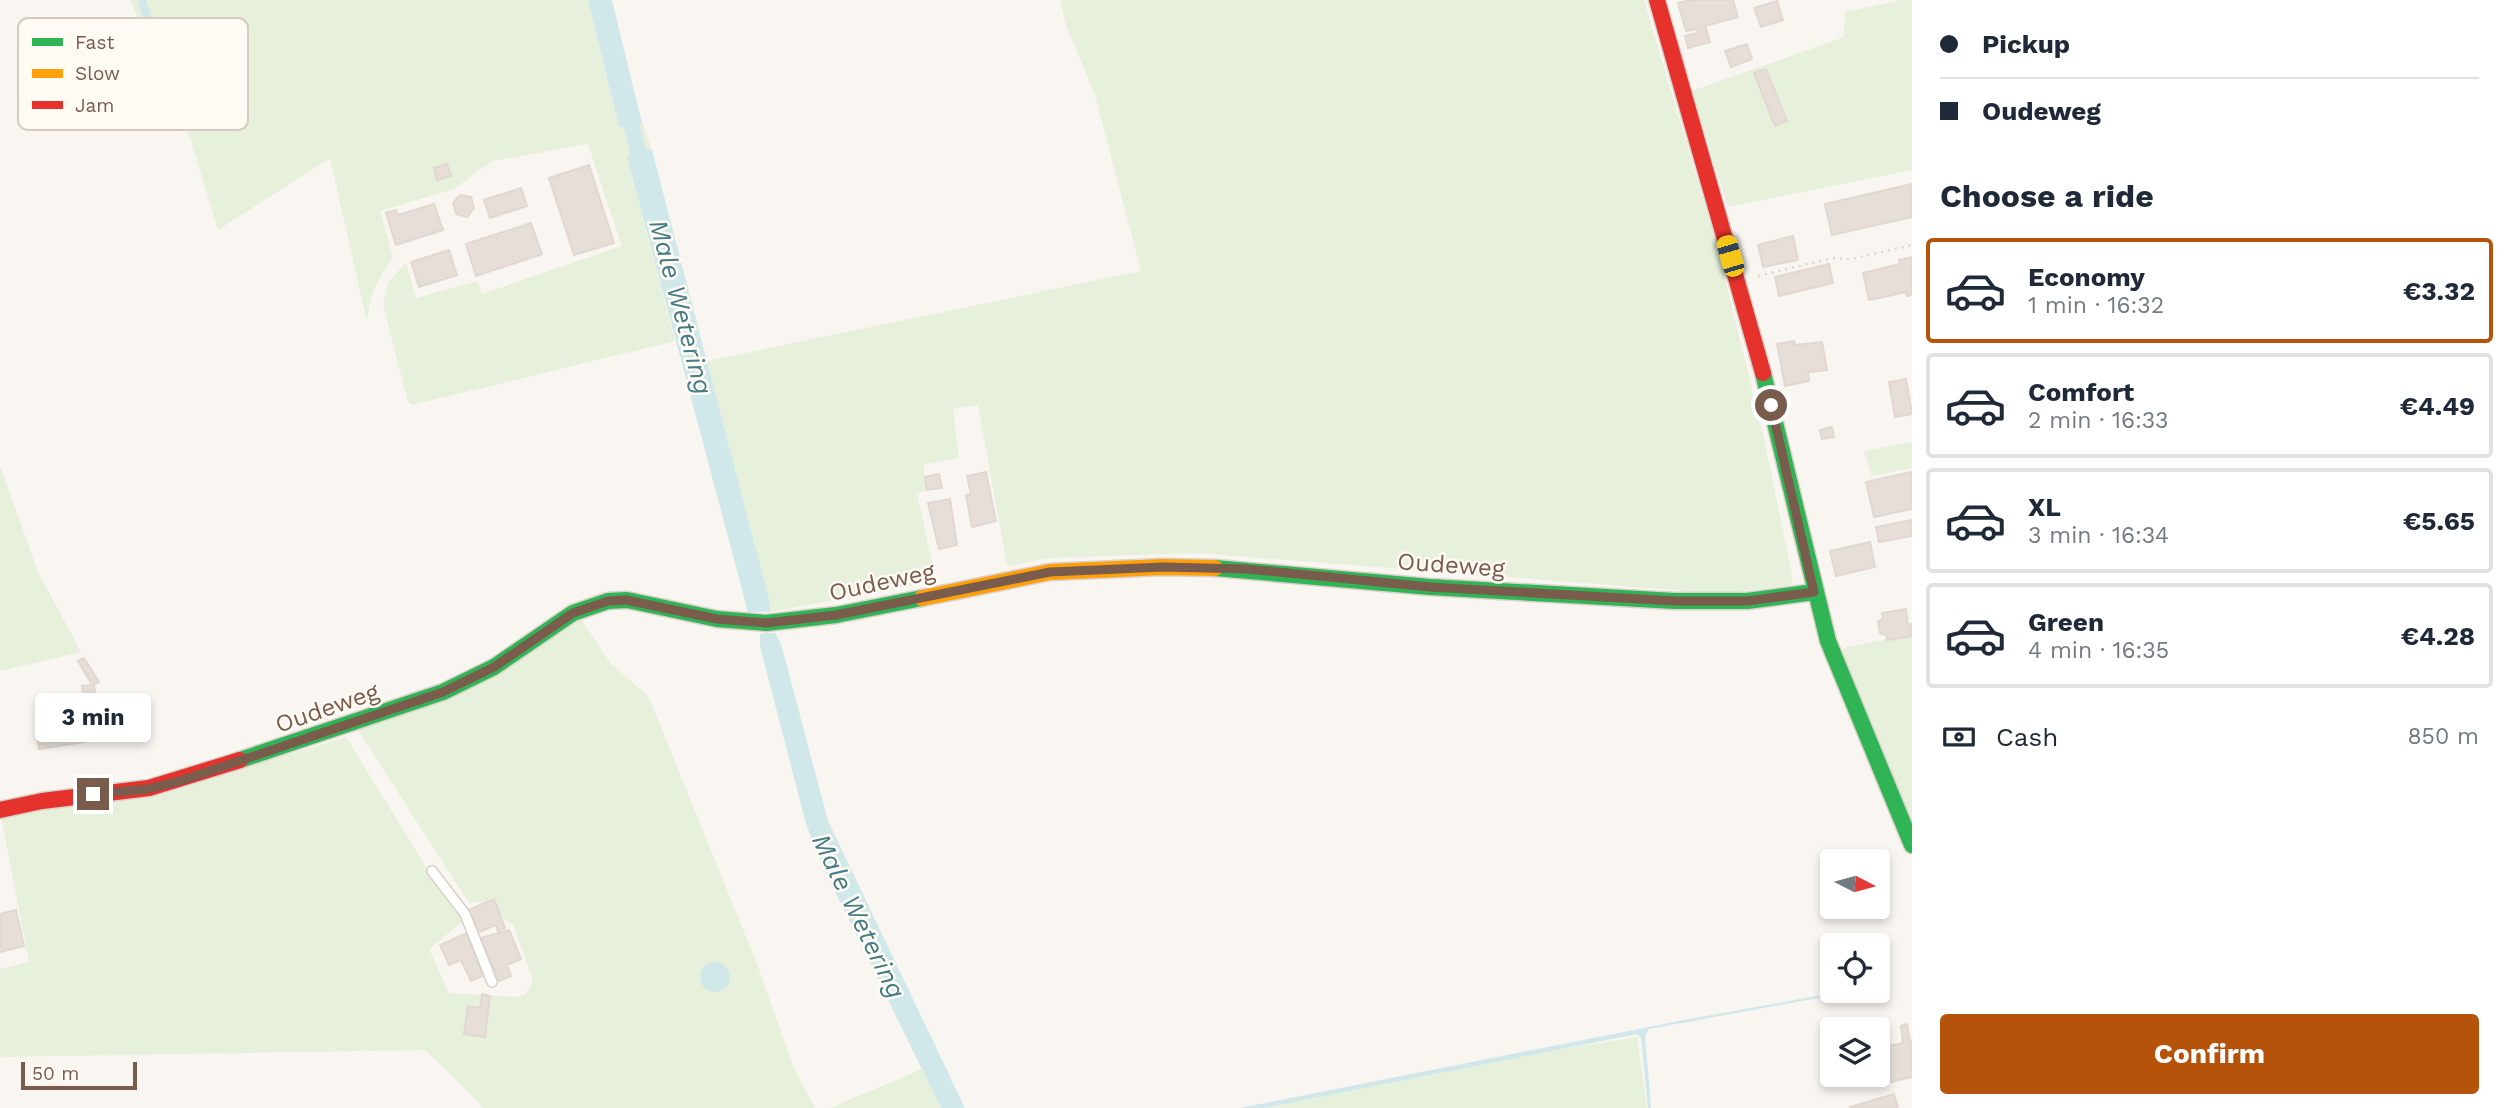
<!DOCTYPE html>
<html lang="en">
<head>
<meta charset="utf-8">
<style>
  :root { --surface:#fff; --page:#f6f6f7; --text:#1f2937; --muted:#747a83; --line:#e0e1e3; --accent:#b45309 }
  body { margin:0; font-family:"Work Sans",sans-serif; background:var(--page); color:var(--text); height:100vh; display:flex; flex-direction:column; font-size:26px; white-space:nowrap }
  * { box-sizing:border-box; margin:0 }
  p { font-size:23px; color:var(--muted) }
  .icon { flex:none; width:38px; height:38px; fill:none; stroke:currentColor; stroke-width:2; stroke-linecap:round; stroke-linejoin:round }
  .map { position:relative; flex:1; overflow:hidden }
  .panel { display:flex; flex-direction:column; background:var(--surface); width:595px }
  .panel>* { flex:none }
  .guide { display:grid; align-content:center; height:154px; padding:0 28px; background:var(--surface) }
  .needle { width:46px; rotate:96deg }
  .tools { position:absolute; left:1820px; top:849px; display:grid; gap:14px }
  .tools a { display:grid; place-items:center; width:70px; height:70px; border-radius:7px; background:var(--surface); box-shadow:0 4px 10px #0003; font-size:35px }
  .scale { position:absolute; left:21px; bottom:18px; width:116px; box-sizing:border-box; padding-left:7px; border:4px solid #7a5c4d; border-top:0; font-size:19px; line-height:24px; white-space:nowrap; color:#7a5c4d; -webkit-text-stroke:5px #fffaf3; paint-order:stroke }
  .end { position:absolute; width:32px; height:32px; margin:-16px; border:9px solid #7a5c4d; background:#fff; box-shadow:0 0 0 4px #fff }
  .from { border-radius:50% }
  .bubble { position:absolute; height:49px; border-radius:7px; background:var(--surface); box-shadow:0 4px 10px #0003; font-size:23px; font-weight:700; line-height:49px; text-align:center }
  .car { position:absolute; width:21px; height:42px; margin:-21px -10px; border-radius:9px; box-shadow:0 0 5px 2px #0007; background:linear-gradient(#f5c518 24%,#345 0 40%,#f5c518 0 76%,#345 0 86%,#f5c518 0) }
  .guide b { display:flex; align-items:center; gap:24px; height:66px; font-size:26px }
  .guide b+b { border-top:2px solid var(--line) }
  .guide i { width:18px; height:18px; background:var(--text) }
  ul { padding:0; list-style:none }
  li { display:flex; align-items:center; gap:21px; height:105px; margin:0 14px 10px; padding:0 14px; border:4px solid var(--line); border-radius:7px }
  li div { flex:1 }
  li b { display:block; font-size:26px }
  li em { font-style:normal; font-weight:700 }
  li.current { border-color:var(--accent) }
  li>.icon { width:63px; height:63px; stroke-width:1.5 }
  h2 { padding:0 28px; font-size:32px; line-height:84px }
  .pay { display:flex; align-items:center; gap:18px; height:77px; padding:0 28px; font-size:26px }
  .pay p { margin-inline-start:auto }
  .button { display:flex; gap:14px; margin-top:auto; padding:14px 28px }
  .button a { flex:1; height:80px; border-radius:7px; background:var(--accent); color:#fff; font-size:28px; font-weight:700; line-height:80px; text-align:center }
  main { display:flex; flex:1; min-height:0 }
  .map>svg:first-child { display:block }
</style>
</head>
<body>
<main>
<div class="map">
<svg width="1912" height="1108" viewBox="0 0 1912 1108">
  <rect width="100%" height="100%" fill="#f9f5f0"/>
  <path fill="#e7f0db" d="M131,0H137L165,75L170,70L146,0H588L619,127H638L642,123L652,150L646,148L627,157L675,341L412,405L408,402L383,304L389,281L406,263L416,298L477,281L482,294L622,246L588,144L492,161L454,189L380,211L393,257C378,278 369,296 367,322L330,158L218,230L189,134L169,111Z
    M1060,0H1644L1718,250L1763,434L1793,580L1789,585L1725,594L1196,553L1050,558L1007,566L978,405L953,409L959,458L923,465L928,490L917,494L936,581L770,612V603L707,361L1141,271L1095,95L1067,28Z
    M1902,0H1912V170L1728,207L1692,91L1844,37L1845,12Z
    M1912,442V468L1872,476L1864,451Z
    M0,466L38,572L81,652L0,671Z
    M581,619L611,664L647,695L652,705L757,964L793,1066L815,1108H484L425,1050L0,1057V969L29,962L1,816L301,751L346,737L429,872L461,917L463,921L429,949L449,993L515,997L525,995L533,982L513,924L503,919L493,901L469,903L358,730Z
    M1912,634V822L1839,649Z
    M1637,1037L1647,1108H1255L1520,1056Z
    M922,1069L941,1108H830Z"/>
  <path fill="#d0e8ea" d="M137,0H146L170,73L162,74Z
    M588,0H612L642,123L638,127H619Z
    M637,147L652,150L770,603V612H748L627,157Z
    M775,633L781,644L828,821L965,1108H941L823,867L806,824L760,646V634Z
    M700 977a15 15 0 1 1 30 0a15 15 0 1 1-30 0Z
    M1850,990L1857,991L1649,1029L1645,1035L1651,1108H1648L1641,1038L1637,1034L1264,1108H1240L1684,1020Z"/>
  <g fill="none" stroke-linecap="round" stroke-linejoin="round">
    <path stroke="#d0e8ea" stroke-width="16" d="M627,109L642,165"/>
  </g>
  <path fill="#e6ded7" stroke="#e2d8d2" stroke-width="2" d="M1690,0H1733L1738,17L1705,26L1710,42L1688,48L1685,36L1697,33L1696,29L1686,31L1678,3Z
    M1777,1L1783,20L1761,27L1754,8Z
    M1747,44L1752,59L1731,67L1725,51Z
    M1766,69L1787,121L1775,126L1754,73Z
    M447,164L451,176L437,180L434,168Z
    M589,165L614,243L574,255L549,178Z
    M1912,184V217L1832,235L1825,204Z
    M521,188L527,206L490,218L484,200Z
    M460,195L471,197L474,208L467,217L456,214L453,203Z
    M434,204L443,230L396,245L386,213L396,210L398,215Z
    M531,223L542,254L476,276L466,244Z
    M1793,236L1798,260L1763,267L1758,245Z
    M449,250L457,275L419,287L411,262Z
    M1912,257V295L1907,296L1906,292L1869,300L1863,273L1900,264L1899,260Z
    M1829,264L1833,283L1779,296L1775,277Z
    M1794,341L1795,345L1822,342L1827,370L1808,372L1809,381L1785,386L1777,344Z
    M1906,379L1912,414L1895,417L1889,382Z
    M1832,427L1834,437L1822,439L1820,430Z
    M986,472L996,521L972,527L966,495L971,494L967,476Z
    M1911,472L1912,509L1874,517L1866,482Z
    M939,474L942,488L927,490L925,477Z
    M950,499L957,545L939,549L928,503Z
    M1912,520V536L1879,542L1876,527Z
    M1870,542L1875,567L1836,576L1830,551Z
    M1906,609L1908,625L1912,624V636L1887,640L1886,635L1880,633L1878,622L1883,618L1882,613Z
    M84,658L99,682L94,685L96,702L84,703L82,686L92,685L78,661Z
    M54,721V725L82,721L85,742L39,749L36,723Z
    M494,899L505,928L498,931L496,925L477,933L468,910Z
    M16,910L24,946L0,952V914Z
    M509,930L521,959L507,965L511,976L499,981L481,938Z
    M467,933L483,976L471,981L461,960L449,965L440,945Z
    M482,994L490,996L485,1037L464,1034L468,1006L480,1008Z
    M1907,1024L1910,1042L1912,1041V1077L1891,1082L1889,1078L1883,1079L1880,1068L1886,1065L1878,1067V1048L1903,1043L1901,1026Z
    M1894,1094L1898,1108H1851L1850,1107Z"/>
  <g fill="none" stroke-linecap="round" stroke-linejoin="round">
    <defs>
      <path id="lane" d="M432,871L465,914L492,982"/>
      <path id="fast" d="M1763,373L1828,641L1912,845
        M1215,568L1430,587L1675,601H1747L1814,592
        M240,760L443,692L494,667L573,613L608,601L627,600L717,619L766,623L836,615L922,598"/>
      <path id="slow" d="M922,598L1050,572L1163,567L1215,568"/>
      <path id="jam" d="M1657,0L1763,373
        M0,810L42,801L149,788L240,760"/>
    </defs>
    <use href="#lane" stroke="#d7d1cb" stroke-width="12"/>
    <use href="#fast" stroke="#d9d2cb" stroke-width="19"/>
    <use href="#slow" stroke="#d9d2cb" stroke-width="19"/>
    <use href="#jam" stroke="#d9d2cb" stroke-width="19"/>
    <path stroke="#dcd5d0" stroke-width="2.5" stroke-dasharray="2 5" stroke-linecap="butt" d="M1758,276L1833,258L1851,259L1912,245"/>
    <use href="#lane" stroke="#fefefd" stroke-width="9"/>
    <use href="#fast" stroke="#30b455" stroke-width="16"/>
    <use href="#slow" stroke="#ff9f0a" stroke-width="16"/>
    <use href="#jam" stroke="#e5322d" stroke-width="16"/>
  </g>
  <g fill="none" stroke-linecap="round" stroke-linejoin="round">
    <path stroke="#7a5c4d" stroke-width="9" d="M93,794L148,789L183,780L443,692L494,667L573,613L608,601L626,600L717,619L766,623L836,615L1050,572L1163,567L1246,569L1430,587L1675,601H1747L1814,592L1771,405"/>
  </g>
  <g text-anchor="middle" stroke-width="5" stroke-linejoin="round" paint-order="stroke">
    <g font-size="24" fill="#7a5c4d" stroke="#fffaf3">
      <text transform="translate(1451 565) rotate(4)" y="8">Oudeweg</text>
      <text transform="translate(882 582) rotate(-12)" y="8">Oudeweg</text>
      <text transform="translate(327 708) rotate(-19)" y="8">Oudeweg</text>
    </g>
    <g font-size="26" font-style="italic" fill="#437c86" stroke="#fffaf3">
      <text transform="translate(681 307) rotate(75)" y="9">Male Wetering</text>
      <text transform="translate(859 916) rotate(64)" y="9">Male Wetering</text>
    </g>
  </g>
  <rect x="18" y="18" width="230" height="112" rx="10" fill="#fffaf3" stroke="#d7cbc1" stroke-width="2"/>
  <rect x="32" y="38" width="31" height="8" fill="#30b455"/>
  <rect x="32" y="69" width="31" height="9" fill="#ff9f0a"/>
  <rect x="32" y="101" width="31" height="8" fill="#e5322d"/>
  <g font-size="19" fill="#7a5c4d">
    <text x="75" y="49">Fast</text>
    <text x="75" y="80">Slow</text>
    <text x="75" y="112">Jam</text>
  </g>
</svg>
<div class="tools">
<a><svg class="needle" viewBox="-14 -14 28 28"><path d="M0-13l5 13h-10z" fill="#e53935"/><path d="M0 13l5-13h-10z" fill="#747a83"/></svg></a>
<a><svg class="icon" aria-label="locate" viewBox="0 0 24 24"><circle cx="12" cy="12" r="6"/><path d="M12 2v4M12 18v4M2 12h4M18 12h4"/></svg></a>
<a><svg class="icon" aria-label="layers" viewBox="0 0 24 24"><path d="M12 4l9 5-9 5-9-5zM3 14l9 5 9-5"/></svg></a>
</div>
<div class="scale">50 m</div>
<i class="end from" style="left:1771px;top:405px"></i>
<i class="end" style="left:93px;top:794px"></i>
<div class="bubble" style="left:35px;top:693px;width:116px">3 min</div>
<i class="car" style="left:1730px;top:256px;rotate:344deg"></i>
</div>
<section class="panel">
<div class="guide">
<b><i class="from"></i>Pickup</b>
<b><i></i>Oudeweg</b>
</div>
<h2>Choose a ride</h2>
<ul>
<li class="current"><svg class="icon" aria-label="car" viewBox="0 0 24 24"><path d="M5 17H2v-5l4-1 3-4h7l3 4 3 1v5h-3M9 17h6M6 11h13"/><circle cx="7" cy="17" r="2"/><circle cx="17" cy="17" r="2"/></svg><div><b>Economy</b><p>1 min · 16:32</p></div><em>€3.32</em></li>
<li><svg class="icon" aria-label="car" viewBox="0 0 24 24"><path d="M5 17H2v-5l4-1 3-4h7l3 4 3 1v5h-3M9 17h6M6 11h13"/><circle cx="7" cy="17" r="2"/><circle cx="17" cy="17" r="2"/></svg><div><b>Comfort</b><p>2 min · 16:33</p></div><em>€4.49</em></li>
<li><svg class="icon" aria-label="car" viewBox="0 0 24 24"><path d="M5 17H2v-5l4-1 3-4h7l3 4 3 1v5h-3M9 17h6M6 11h13"/><circle cx="7" cy="17" r="2"/><circle cx="17" cy="17" r="2"/></svg><div><b>XL</b><p>3 min · 16:34</p></div><em>€5.65</em></li>
<li><svg class="icon" aria-label="car" viewBox="0 0 24 24"><path d="M5 17H2v-5l4-1 3-4h7l3 4 3 1v5h-3M9 17h6M6 11h13"/><circle cx="7" cy="17" r="2"/><circle cx="17" cy="17" r="2"/></svg><div><b>Green</b><p>4 min · 16:35</p></div><em>€4.28</em></li>
</ul>
<div class="pay"><svg class="icon" aria-label="cash" viewBox="0 0 24 24"><path d="M3 7h18v10H3z"/><circle cx="12" cy="12" r="2"/></svg>Cash<p>850 m</p></div>
<div class="button"><a>Confirm</a></div>
</section>
</main>
</body>
</html>
